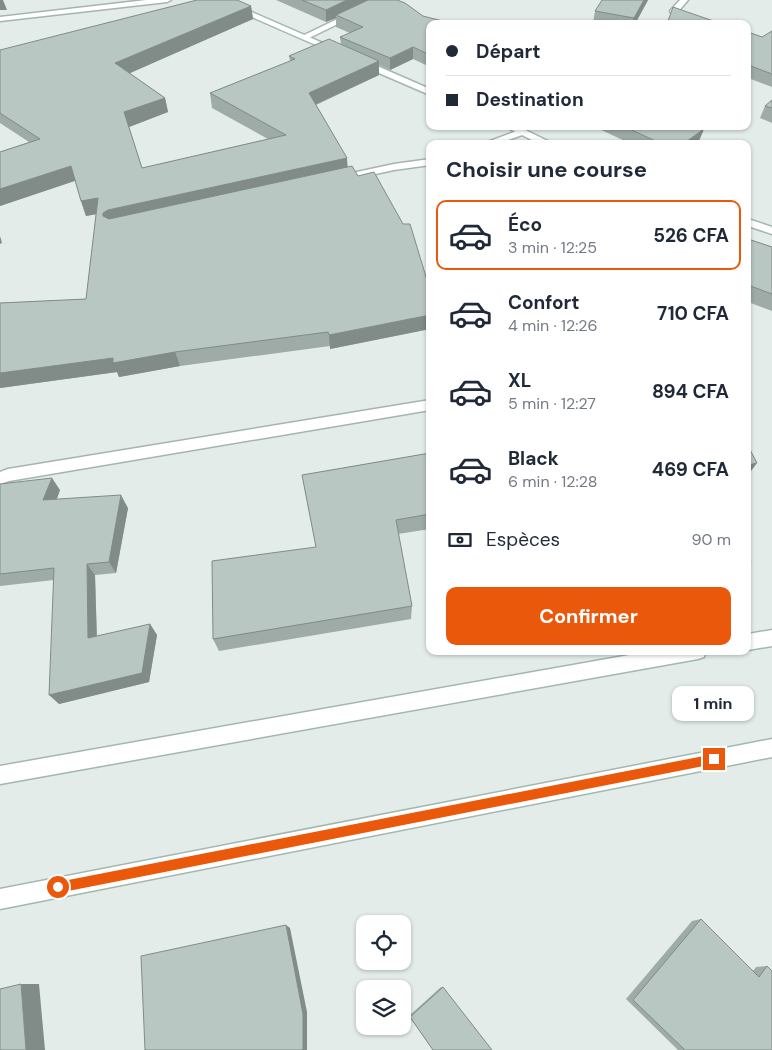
<!DOCTYPE html>
<html lang="fr">
<head>
<meta charset="utf-8">
<style>
  :root { --surface:#fff; --page:#f2f2f3; --text:#1f2937; --muted:#747a83; --line:#e0e1e3; --accent:#ea580c }
  body { margin:0; font-family:"DM Sans",sans-serif; background:var(--page); color:var(--text); height:100vh; display:flex; flex-direction:column; font-size:19px; white-space:nowrap }
  * { box-sizing:border-box; margin:0 }
  p { font-size:16px; color:var(--muted) }
  .icon { flex:none; width:28px; height:28px; fill:none; stroke:currentColor; stroke-width:2; stroke-linecap:round; stroke-linejoin:round }
  .map { position:relative; flex:1; overflow:hidden }
  .panel { position:absolute; left:426px; top:140px; width:325px; height:515px; display:flex; flex-direction:column; background:var(--surface); border-radius:10px; box-shadow:0 1px 4px #0004 }
  .panel>* { flex:none }
  .banner { position:absolute; left:426px; top:20px; width:325px; height:110px; border-radius:10px; box-shadow:0 1px 4px #0004; display:grid; align-content:center; height:110px; padding:0 20px; background:var(--surface) }
  .buttons { position:absolute; left:356px; top:915px; display:grid; gap:10px }
  .buttons a { display:grid; place-items:center; width:55px; height:55px; border-radius:10px; background:var(--surface); box-shadow:0 1px 4px #0004; font-size:25px }
  .end { position:absolute; width:22px; height:22px; margin:-11px; border:6px solid #ea580c; background:#fff; box-shadow:0 0 0 2px #fff }
  .from { border-radius:50% }
  .bubble { position:absolute; height:35px; border-radius:10px; background:var(--surface); box-shadow:0 1px 4px #0004; font-size:16px; font-weight:700; line-height:35px; text-align:center }
  .banner b { display:flex; align-items:center; gap:18px; height:48px; font-size:19px }
  .banner b+b { border-top:1px solid var(--line) }
  .banner i { width:12px; height:12px; background:var(--text) }
  ul { padding:0; list-style:none }
  li { display:flex; align-items:center; gap:15px; height:70px; margin:0 10px 8px; padding:0 10px; border:2px solid transparent; border-radius:10px }
  li div { flex:1 }
  li b { display:block; font-size:19px }
  li em { font-style:normal; font-weight:700 }
  li.on { border-color:var(--accent) }
  li>.icon { width:45px; height:45px; stroke-width:1.5 }
  h2 { padding:0 20px; font-size:22px; line-height:60px }
  .pay { display:flex; align-items:center; gap:12px; height:55px; padding:0 20px; font-size:19px }
  .pay p { margin-inline-start:auto }
  .button { display:flex; gap:10px; margin-top:auto; padding:10px 20px }
  .button a { flex:1; height:58px; border-radius:10px; background:var(--accent); color:#fff; font-size:20px; font-weight:700; line-height:58px; text-align:center }
  .map>svg:first-child { display:block }
</style>
</head>
<body>
<div class="map">
<svg width="772" height="1050" viewBox="0 0 772 1050">
  <rect width="100%" height="100%" fill="#e3ece8"/>
  <g fill="none" stroke-linecap="round" stroke-linejoin="round">
    <defs>
      <path id="street" d="M146,0H171L167,2L0,21V17Z
        M377,0H387L307,39L300,37Z
        M680,0H688L677,13H671L670,11Z
        M522,129L525,130V134L497,144H482Z
        M430,159V165L394,170L338,182L333,179L338,176L394,164Z
        M430,400V410L9,481L0,484V472L8,469Z"/>
      <path id="secondary" d="M213,0H224L341,51L334,53Z
        M361,59L430,89V95L358,64L357,62Z
        M504,126H517L554,144H540Z
        M748,219L772,227V234L748,226Z
        M772,630V646L748,650V634Z
        M652,651H706L704,657L698,659L0,784V766Z
        M772,739V757L0,909V889Z"/>
    </defs>
    <use href="#street" stroke="#a6b4af" stroke-width="3"/>
    <use href="#secondary" stroke="#a2b7b0" stroke-width="3"/>
    <use href="#street" fill="#fff" fill-rule="evenodd"/>
    <use href="#secondary" fill="#fff" fill-rule="evenodd"/>
  </g>
  <path fill="#9eaba6" d="M276,0H397L430,24V67L413,59L390,70L379,65V75L316,105L347,158V167L358,176L427,280L430,279V329L330,349V346L180,366L119,377L117,372L0,388V303L86,299L96,214L86,216L81,201L75,181L0,206V152L29,142L0,123V50L251,6L253,19L129,73L165,98L168,112L129,127L142,168L268,139L212,108L210,93L290,61L289,56L341,44L340,37L350,33L336,27V18L326,22Z
    M648,0L635,24H598L593,23L595,11Z
    M772,31V87L748,78V32L762,37Z
    M772,100V123L760,118L765,106Z
    M593,126H698L699,141L696,144H631Z
    M748,239L772,247V311L748,302Z
    M430,453V529L398,534L412,606L411,619L219,651L213,639L316,547L302,475Z
    M0,484L60,490L56,500L128,508L116,573L95,575L97,637L150,624L157,635L149,682L59,704L54,580L0,586Z
    M701,919L753,971L756,967L767,966L772,1050H678L626,999L692,921Z
    M441,987H443L433,1050L409,1016Z"/>
  <path fill="#818b87" d="M0,0H3L7,10H0Z
    M347,0H371L336,15V18L326,22V10Z
    M644,0H648L635,24H633L634,18Z
    M251,6L253,19L119,78L115,63Z
    M413,47V59L390,70V58Z
    M379,61V75L310,107L309,93Z
    M165,98L168,112L129,127L124,112Z
    M704,129L699,141L696,144H683Z
    M347,158L348,172L114,224L103,216V213L86,216L81,201L98,198L108,210Z
    M71,166L77,180L0,206V189Z
    M0,236L2,243L0,244Z
    M430,315V329L330,349L329,335Z
    M175,352L180,366L119,377L117,372L0,388V373L113,358Z
    M757,463L748,475V465Z
    M52,478L60,490L52,513L43,500Z
    M121,495L128,508L116,573L109,562Z
    M87,564L95,575L97,648L88,638Z
    M150,624L157,635L149,682L59,704L49,695Z
    M286,925L290,928L307,1012V1050H303Z
    M21,984H39L45,1050H26Z"/>
  <path fill="#b8c7c1" stroke="#818b87" d="M197,0H237L251,6L115,63L165,98L124,112L142,168L286,135L210,93L295,59L289,56L329,39L379,61L309,93L347,158L108,210L103,213V216L109,219L352,166L358,176L374,172L403,224H410L427,280L430,279V315L329,335L328,332L175,352L113,363V358L0,373V303L86,299L98,198L81,201L71,166L0,189V152L40,139L0,113V50Z
    M302,0H347L326,10Z
    M368,0H397L405,3L423,16L454,24H430V55L413,47L390,58L340,37L363,27L336,15Z
    M602,0H644L634,18L595,11Z
    M673,7L722,24H667Z
    M772,31V74L748,65V32L762,37Z
    M772,100V108L765,106Z
    M623,126H698L704,129L683,144H662Z
    M748,239L772,247V294L748,285Z
    M748,446L757,463L748,465Z
    M430,453V514L396,520L412,606L213,639L212,561L316,547L302,475Z
    M52,478L43,500L121,495L109,562L87,564L88,638L150,624L142,673L49,695L54,568L0,574V484Z
    M748,555L751,562L748,563Z
    M701,919L759,977L767,966L772,971V1050H685L633,1000Z
    M286,925L303,1014V1050H145L141,956Z
    M21,984L26,1050H0V989Z
    M443,987L492,1050H433L410,1017Z"/>
  <path fill="#ea580c" d="M714,754L719,759L714,764L58,893L54,891L52,887L54,883L58,882Z"/>
</svg>
<div class="buttons">
<a><svg class="icon" aria-label="locate" viewBox="0 0 24 24"><circle cx="12" cy="12" r="6"/><path d="M12 2v4M12 18v4M2 12h4M18 12h4"/></svg></a>
<a><svg class="icon" aria-label="layers" viewBox="0 0 24 24"><path d="M12 4l9 5-9 5-9-5zM3 14l9 5 9-5"/></svg></a>
</div>
<i class="end from" style="left:58px;top:887px"></i>
<i class="end" style="left:714px;top:759px"></i>
<div class="bubble" style="left:672px;top:686px;width:82px">1 min</div>
<div class="banner">
<b><i class="from"></i>Départ</b>
<b><i></i>Destination</b>
</div>
<section class="panel">
<h2>Choisir une course</h2>
<ul>
<li class="on"><svg class="icon" aria-label="car" viewBox="0 0 24 24"><path d="M5 17H2v-5l4-1 3-4h7l3 4 3 1v5h-3M9 17h6M6 11h13"/><circle cx="7" cy="17" r="2"/><circle cx="17" cy="17" r="2"/></svg><div><b>Éco</b><p>3 min · 12:25</p></div><em>526 CFA</em></li>
<li><svg class="icon" aria-label="car" viewBox="0 0 24 24"><path d="M5 17H2v-5l4-1 3-4h7l3 4 3 1v5h-3M9 17h6M6 11h13"/><circle cx="7" cy="17" r="2"/><circle cx="17" cy="17" r="2"/></svg><div><b>Confort</b><p>4 min · 12:26</p></div><em>710 CFA</em></li>
<li><svg class="icon" aria-label="car" viewBox="0 0 24 24"><path d="M5 17H2v-5l4-1 3-4h7l3 4 3 1v5h-3M9 17h6M6 11h13"/><circle cx="7" cy="17" r="2"/><circle cx="17" cy="17" r="2"/></svg><div><b>XL</b><p>5 min · 12:27</p></div><em>894 CFA</em></li>
<li><svg class="icon" aria-label="car" viewBox="0 0 24 24"><path d="M5 17H2v-5l4-1 3-4h7l3 4 3 1v5h-3M9 17h6M6 11h13"/><circle cx="7" cy="17" r="2"/><circle cx="17" cy="17" r="2"/></svg><div><b>Black</b><p>6 min · 12:28</p></div><em>469 CFA</em></li>
</ul>
<div class="pay"><svg class="icon" aria-label="cash" viewBox="0 0 24 24"><path d="M3 7h18v10H3z"/><circle cx="12" cy="12" r="2"/></svg>Espèces<p>90 m</p></div>
<div class="button"><a>Confirmer</a></div>
</section>
</div>
</body>
</html>
